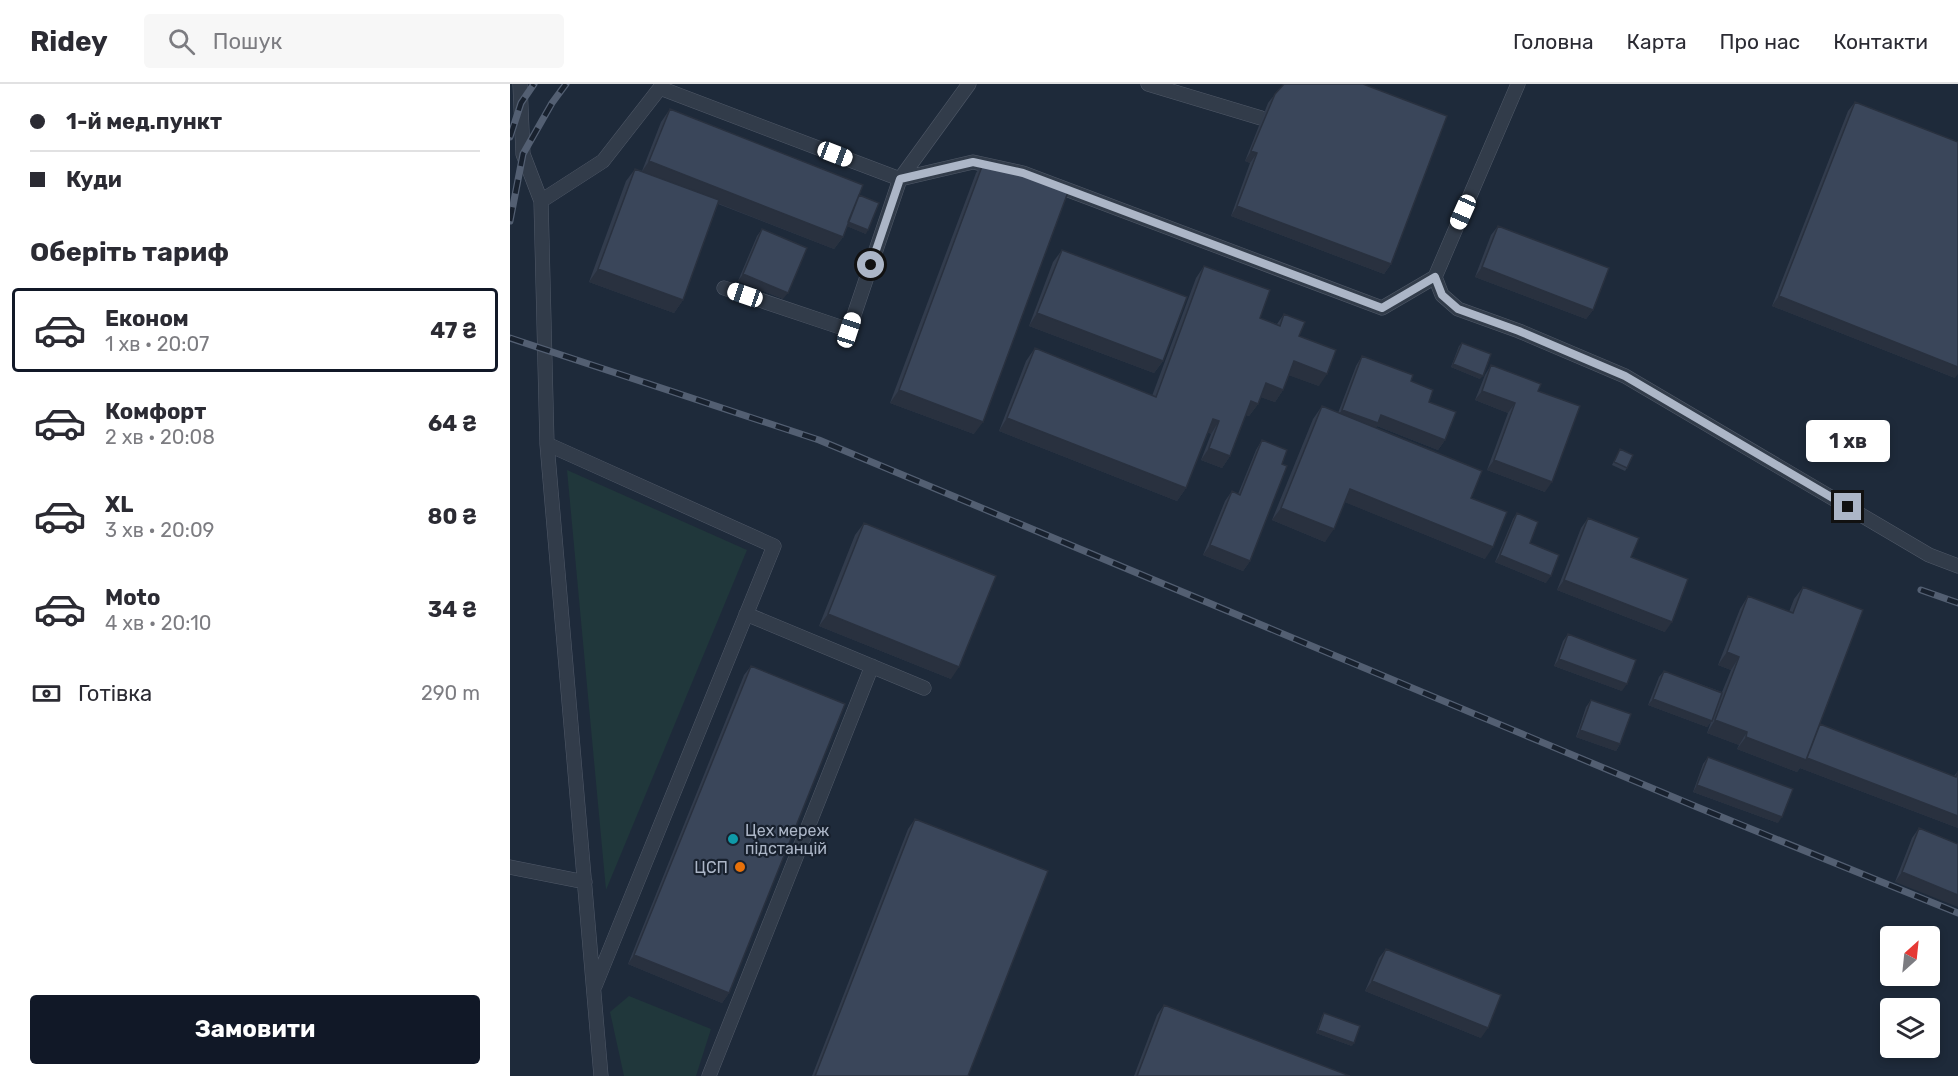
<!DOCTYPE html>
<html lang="uk">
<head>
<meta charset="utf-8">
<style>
  :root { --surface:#fff; --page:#f7f7f7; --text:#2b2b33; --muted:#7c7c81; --line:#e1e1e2; --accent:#111827 }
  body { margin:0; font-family:Rubik,sans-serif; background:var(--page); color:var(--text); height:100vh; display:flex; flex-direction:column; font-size:22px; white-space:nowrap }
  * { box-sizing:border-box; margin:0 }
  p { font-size:20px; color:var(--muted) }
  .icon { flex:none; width:33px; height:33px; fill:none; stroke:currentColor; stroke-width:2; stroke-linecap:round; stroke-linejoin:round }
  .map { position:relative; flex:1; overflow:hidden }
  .drawer { display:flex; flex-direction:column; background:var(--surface); width:510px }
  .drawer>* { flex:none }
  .guide { display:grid; align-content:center; height:132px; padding:0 30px; background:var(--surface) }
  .needle { width:39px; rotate:27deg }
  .controls { position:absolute; left:1370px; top:842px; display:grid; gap:12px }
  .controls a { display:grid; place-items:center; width:60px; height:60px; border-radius:6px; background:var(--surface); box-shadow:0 3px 9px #0003; font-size:30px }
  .end { position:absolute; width:27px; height:27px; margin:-14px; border:8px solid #acb6c7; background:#111; box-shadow:0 0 0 3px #111 }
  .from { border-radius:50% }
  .bubble { position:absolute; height:42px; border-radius:6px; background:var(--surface); box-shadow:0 3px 9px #0003; font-size:20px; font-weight:700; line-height:42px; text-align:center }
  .car { position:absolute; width:18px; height:36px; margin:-18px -9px; border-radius:8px; box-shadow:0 0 4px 2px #0007; background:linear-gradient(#fff 24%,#345 0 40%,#fff 0 76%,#345 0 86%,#fff 0) }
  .guide b { display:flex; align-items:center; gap:21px; height:57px; font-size:22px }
  .guide b+b { border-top:2px solid var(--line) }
  .guide i { width:15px; height:15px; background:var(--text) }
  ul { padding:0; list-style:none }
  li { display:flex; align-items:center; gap:18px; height:84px; margin:0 12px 9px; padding:0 18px; border:3px solid transparent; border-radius:6px }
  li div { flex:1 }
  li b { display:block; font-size:22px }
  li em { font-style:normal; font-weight:700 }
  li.active { border-color:var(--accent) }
  li>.icon { width:54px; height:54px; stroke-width:1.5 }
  h2 { padding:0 30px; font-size:27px; line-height:72px }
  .pay { display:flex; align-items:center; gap:15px; height:66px; padding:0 30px; font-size:22px }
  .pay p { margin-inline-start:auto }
  .button { display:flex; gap:12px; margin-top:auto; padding:12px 30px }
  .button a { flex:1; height:69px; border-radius:6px; background:var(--accent); color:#fff; font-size:24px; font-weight:700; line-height:69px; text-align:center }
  header { display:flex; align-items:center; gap:36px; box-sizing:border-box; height:84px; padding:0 30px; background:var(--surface); border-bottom:2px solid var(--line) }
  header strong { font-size:28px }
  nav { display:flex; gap:33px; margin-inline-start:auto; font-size:21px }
  .search { width:420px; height:54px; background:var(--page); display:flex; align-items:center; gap:15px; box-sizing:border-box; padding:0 21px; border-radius:6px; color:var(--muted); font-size:22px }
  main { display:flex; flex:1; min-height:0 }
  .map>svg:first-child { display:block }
</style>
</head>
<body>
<header>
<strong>Ridey</strong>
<div class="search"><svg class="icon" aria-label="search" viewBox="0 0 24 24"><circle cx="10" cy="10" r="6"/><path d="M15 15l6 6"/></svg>Пошук</div>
<nav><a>Головна</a><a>Карта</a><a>Про нас</a><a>Контакти</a></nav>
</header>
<main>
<section class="drawer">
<div class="guide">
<b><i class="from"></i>1-й мед.пункт</b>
<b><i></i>Куди</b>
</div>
<h2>Оберіть тариф</h2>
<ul>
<li class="active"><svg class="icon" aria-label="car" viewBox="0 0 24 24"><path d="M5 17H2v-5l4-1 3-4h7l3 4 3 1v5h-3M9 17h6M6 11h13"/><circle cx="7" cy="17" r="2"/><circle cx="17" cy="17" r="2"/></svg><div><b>Економ</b><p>1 хв · 20:07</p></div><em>47 ₴</em></li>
<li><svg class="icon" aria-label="car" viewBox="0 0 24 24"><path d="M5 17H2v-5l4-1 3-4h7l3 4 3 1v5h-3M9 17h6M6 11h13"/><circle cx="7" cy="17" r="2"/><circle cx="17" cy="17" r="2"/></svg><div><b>Комфорт</b><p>2 хв · 20:08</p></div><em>64 ₴</em></li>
<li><svg class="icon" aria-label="car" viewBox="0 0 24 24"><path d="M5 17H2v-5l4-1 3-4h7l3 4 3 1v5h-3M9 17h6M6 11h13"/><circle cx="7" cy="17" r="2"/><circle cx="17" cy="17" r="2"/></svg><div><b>XL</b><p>3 хв · 20:09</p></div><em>80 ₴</em></li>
<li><svg class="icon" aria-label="car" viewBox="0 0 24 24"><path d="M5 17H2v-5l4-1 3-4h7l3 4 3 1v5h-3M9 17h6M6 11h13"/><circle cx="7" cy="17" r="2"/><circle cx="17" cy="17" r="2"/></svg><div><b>Moto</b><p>4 хв · 20:10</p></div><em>34 ₴</em></li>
</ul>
<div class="pay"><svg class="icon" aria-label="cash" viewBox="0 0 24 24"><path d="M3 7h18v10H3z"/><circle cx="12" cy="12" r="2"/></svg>Готівка<p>290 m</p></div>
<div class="button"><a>Замовити</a></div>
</section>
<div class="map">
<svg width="1448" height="992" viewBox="0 0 1448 992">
  <rect width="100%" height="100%" fill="#1e2a3a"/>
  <path fill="#20373b" d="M57,386L237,466L96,806Z
    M119,912L201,945L186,992H114L100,928Z"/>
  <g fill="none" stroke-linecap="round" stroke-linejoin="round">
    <defs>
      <path id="lane" d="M10,0L13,70L31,117L37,360L91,992
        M638,0L751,34
        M31,117L93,77L150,4L390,95L463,78L513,89L872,224L925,193L932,211L948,225L1009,247L1115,292L1419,471L1448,482
        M925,193L1008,0
        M214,204L339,246L390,95L459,0
        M37,360L264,462L85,902
        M236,530L414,604
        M0,783L75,798
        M199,992L362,582"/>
    </defs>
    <use href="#lane" stroke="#505968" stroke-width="15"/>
    <use href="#lane" stroke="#323c4a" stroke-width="14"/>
    <defs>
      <path id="rail" d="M0,53L11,19L24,0
        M0,137L13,70L42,19L56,0
        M0,254L309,356L1187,723L1448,829
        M1411,506L1448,519"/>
    </defs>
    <use href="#rail" stroke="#535f72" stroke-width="7"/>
    <use href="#rail" stroke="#18212e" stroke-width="4.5" stroke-dasharray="14" stroke-linecap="butt"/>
  </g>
  <path fill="#323c4d" d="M765,10L881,180L874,190L721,132L740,79L735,77L758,19Z
    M1345,18L1445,294L1262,222L1338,27Z
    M160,25L349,111L356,150L337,142L333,153L324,165L208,120L173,216L164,229L79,198L116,97L125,85L132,87L151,38Z
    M474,77L464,350L380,319L466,89Z
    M988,142L1083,226L1076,235L965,193L981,151Z
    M252,145L273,215L228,197L247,152Z
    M552,166L653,277L644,289L519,242L543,178Z
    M694,182L750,234L767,240L774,230L789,252L809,302L779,291L773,306L765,318L751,313L748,320L739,332L736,331L720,372L712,384L691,376L701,350L698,348L676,404L667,417L489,347L516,277L525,264L642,312L686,194Z
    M952,259L970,295L941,283L949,262Z
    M852,272L901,297L919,318L935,356L928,366L867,342L865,344L961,414L975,475L835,418L815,458L762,436L803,335L812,322L828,329L846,282Z
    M981,281L1028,307L1035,408L977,386L998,329L965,316L975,291Z
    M752,356L772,380L740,477L733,487L693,471L715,417L722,407L728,410L746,366Z
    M1110,365L1117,384L1115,387L1102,381Z
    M1007,429L1020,459L1036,499L985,478L1003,435Z
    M1078,434L1121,473L1155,548L1047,506L1071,444Z
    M354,439L441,595L309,542L345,451Z
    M1293,503L1310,640L1444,692L1448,687V744L1290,684L1287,688L1227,665L1229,661L1197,649L1201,638L1197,643L1138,621L1149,593L1154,587L1212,608L1221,586L1208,581L1230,525L1238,512L1279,528L1284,515Z
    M1058,550L1112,607L1044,582L1053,557Z
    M241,582L219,909L212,919L118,880L234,591Z
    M1081,616L1110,660L1106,667L1066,653L1076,623Z
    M1198,673L1268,739L1183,708L1193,680Z
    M405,735L458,992H302L398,745Z
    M1409,744L1448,760L1385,798L1402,754Z
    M876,865L971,954L855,907L869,874Z
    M654,921L840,992H624L647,931Z
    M814,929L842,962L806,949L812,932Z"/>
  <path fill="#29313f" d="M741,67L747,69L740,79L735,77Z
    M139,77L333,153L324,165L131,89Z
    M727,122L881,180L874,190L721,132Z
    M336,137L358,146L356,150L334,141Z
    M972,183L1083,226L1076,235L965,193Z
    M88,185L173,216L164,229L79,198Z
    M233,190L278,209L273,215L228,197Z
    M1269,212L1448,283V290L1445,294L1262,222Z
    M527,229L653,277L644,289L519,242Z
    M784,277L817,290L809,302L775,290Z
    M943,280L973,292L970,295L941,283Z
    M756,299L773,306L765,318L747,312Z
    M389,306L473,338L464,350L380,319Z
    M972,307L1005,319L998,329L965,316Z
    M741,317L748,320L739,332L732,330Z
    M832,326L871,331L935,356L928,366L867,342L861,349L825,335Z
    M497,334L676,404L667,417L489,347Z
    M703,335L709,337L701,350L694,347Z
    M699,364L720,372L712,384L691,376Z
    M984,376L1042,398L1035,408L977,386Z
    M840,405L983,463L975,475L832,417Z
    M771,424L824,445L815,458L762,436Z
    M700,461L740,477L733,487L693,471Z
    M990,471L1041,492L1036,499L985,478Z
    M1054,496L1162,538L1155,548L1047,506Z
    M318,530L449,583L441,595L309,542Z
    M1217,568L1229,573L1221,586L1208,581Z
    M1049,575L1117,600L1112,607L1044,582Z
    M1143,615L1202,637L1197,643L1138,621Z
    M1205,636L1237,648L1229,661L1197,649Z
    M1070,646L1110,660L1106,667L1066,653Z
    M1236,653L1296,674L1448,732V744L1290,684L1287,688L1227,665Z
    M1187,701L1272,733L1268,739L1183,708Z
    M1392,788L1448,811V823L1385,798Z
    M124,871L219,909L212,919L118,880Z
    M862,897L978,944L971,954L855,907Z
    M808,946L844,959L842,962L806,949Z"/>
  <path fill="#3a465a" stroke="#29313f" stroke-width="1.5" d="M774,0H853L937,32L881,180L727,122L747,69L741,67L765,10Z
    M1345,18L1448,58V283L1269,212Z
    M160,25L353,101L333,153L139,77Z
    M474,77L558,108L473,338L389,306Z
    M125,85L209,116L173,216L88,185Z
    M349,111L369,119L358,146L338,138Z
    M988,142L1099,184L1083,226L972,183Z
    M252,145L297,164L278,209L233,190Z
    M552,166L677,213L653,277L527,229Z
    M694,182L760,206L750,234L770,242L774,230L795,238L789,252L826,266L817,290L784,277L773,306L756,299L748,320L741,317L720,372L699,364L709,337L703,335L676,404L497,334L525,264L646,313Z
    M952,259L981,270L973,292L943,280Z
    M852,272L903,291L901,297L923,306L919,318L946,328L935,356L871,331L868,339L832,326Z
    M981,281L1031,300L1028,307L1070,322L1042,398L984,376L1005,319L972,307Z
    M812,322L972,387L961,414L997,428L983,463L840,405L824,445L771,424Z
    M752,356L777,366L772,380L777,382L740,477L700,461L722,407L730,411Z
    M1110,365L1123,371L1117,384L1104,378Z
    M1007,429L1028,438L1020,459L1049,471L1041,492L990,471Z
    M1078,434L1129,454L1121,473L1178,495L1162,538L1054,496Z
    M354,439L486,492L449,583L318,530Z
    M1293,503L1353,526L1296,676L1236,653L1237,648L1205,636L1229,573L1217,568L1238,512L1283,529Z
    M1058,550L1126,576L1117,600L1049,575Z
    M241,582L335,620L219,909L124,871Z
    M1154,587L1212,609L1202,637L1143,615Z
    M1081,616L1121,630L1110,660L1070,646Z
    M1310,640L1446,693L1448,688V732L1297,674Z
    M1198,673L1283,705L1272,733L1187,701Z
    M405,735L538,787L458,992H305Z
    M1409,744L1448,760V811L1392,788Z
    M876,865L991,911L978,944L862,897Z
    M654,921L840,992H627Z
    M814,929L850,942L844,959L808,946Z"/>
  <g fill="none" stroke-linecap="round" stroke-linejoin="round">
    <path stroke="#acb6c7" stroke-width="8" d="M361,181L390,95L463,78L513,89L872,224L925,193L932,211L948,225L1009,247L1115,292L1338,423"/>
  </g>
  <circle fill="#0f9aa8" stroke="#18212e" stroke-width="2" cx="223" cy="755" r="6"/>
  <circle fill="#e8710a" stroke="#18212e" stroke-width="2" cx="230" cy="783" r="6"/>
  <g text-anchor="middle" stroke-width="4.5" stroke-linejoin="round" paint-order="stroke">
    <g font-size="16" fill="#acb6c7" stroke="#18212e" text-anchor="start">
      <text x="235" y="752">Цех мереж<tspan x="235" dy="18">підстанцій</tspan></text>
      <text x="218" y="789" text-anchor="end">ЦСП</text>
    </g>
  </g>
</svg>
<div class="controls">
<a><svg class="needle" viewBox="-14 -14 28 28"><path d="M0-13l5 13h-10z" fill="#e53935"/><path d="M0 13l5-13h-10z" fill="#7c7c81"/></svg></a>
<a><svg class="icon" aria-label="layers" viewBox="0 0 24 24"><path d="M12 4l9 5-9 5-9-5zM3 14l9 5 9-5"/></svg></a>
</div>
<i class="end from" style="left:361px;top:181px"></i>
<i class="end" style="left:1338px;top:423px"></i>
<div class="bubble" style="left:1296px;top:336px;width:84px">1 хв</div>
<i class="car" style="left:325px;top:70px;rotate:111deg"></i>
<i class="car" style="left:953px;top:128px;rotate:204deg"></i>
<i class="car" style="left:235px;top:211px;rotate:289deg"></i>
<i class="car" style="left:339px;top:246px;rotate:18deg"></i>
</div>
</main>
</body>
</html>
